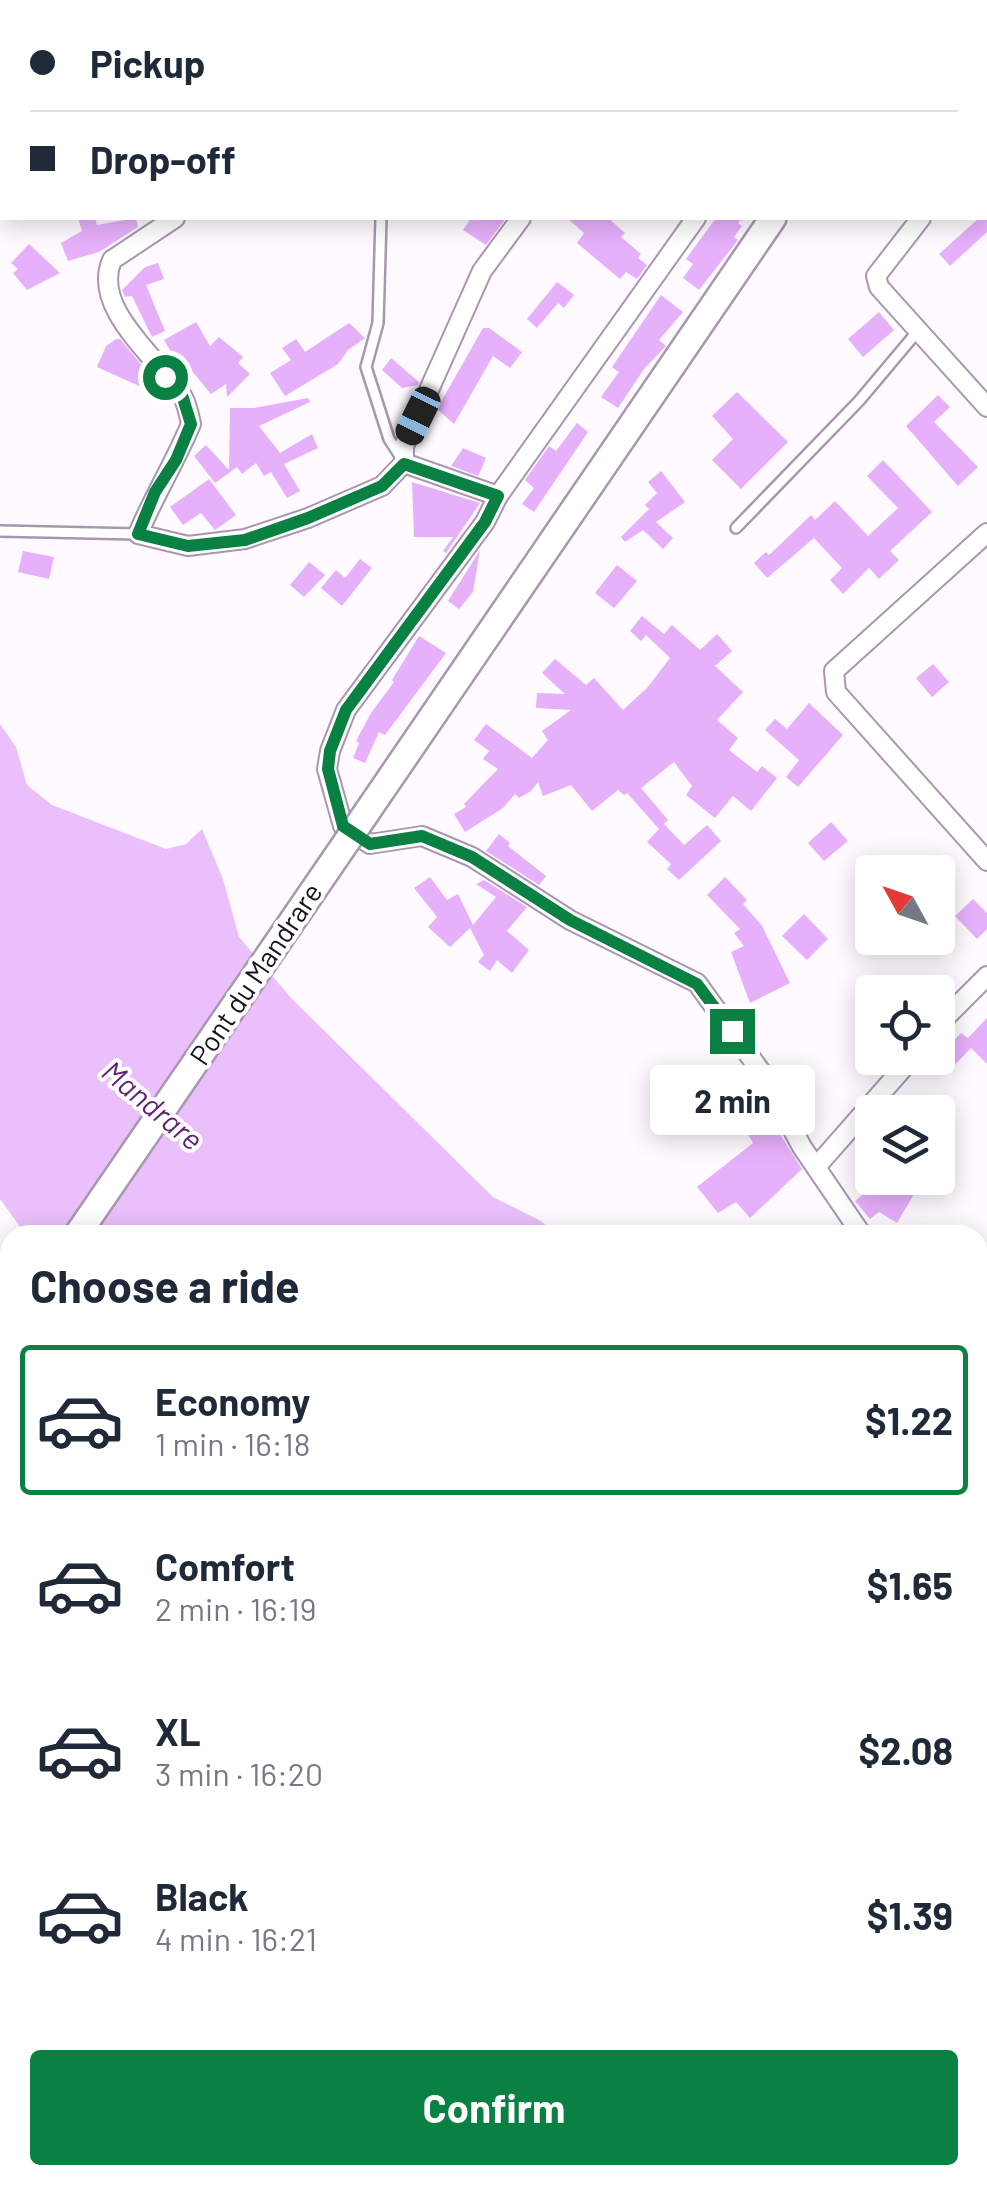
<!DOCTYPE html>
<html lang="en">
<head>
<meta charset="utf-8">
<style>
  :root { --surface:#fff; --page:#f6f6f7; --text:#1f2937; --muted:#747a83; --line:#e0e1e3; --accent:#0b8043 }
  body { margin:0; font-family:Barlow,sans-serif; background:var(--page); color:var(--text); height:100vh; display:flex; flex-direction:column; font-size:38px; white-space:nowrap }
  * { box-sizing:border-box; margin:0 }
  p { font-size:32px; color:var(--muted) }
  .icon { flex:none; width:55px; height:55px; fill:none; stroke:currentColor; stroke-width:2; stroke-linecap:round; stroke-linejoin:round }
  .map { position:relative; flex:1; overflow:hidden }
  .details { position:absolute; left:0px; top:1225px; width:988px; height:960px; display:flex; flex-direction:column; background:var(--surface); border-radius:30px 30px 0 0; box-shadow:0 5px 25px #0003 }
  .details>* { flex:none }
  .top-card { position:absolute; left:0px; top:0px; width:988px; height:220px; box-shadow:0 5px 25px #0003; display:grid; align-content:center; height:220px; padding:0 30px; background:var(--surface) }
  .needle { width:65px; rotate:310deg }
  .tools { position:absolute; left:855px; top:855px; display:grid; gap:20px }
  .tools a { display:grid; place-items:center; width:100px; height:100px; border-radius:10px; background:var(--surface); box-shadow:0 5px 25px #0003; font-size:50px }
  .end { position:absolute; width:45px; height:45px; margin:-22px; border:12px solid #0b8043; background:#fff; box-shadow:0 0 0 5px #fff }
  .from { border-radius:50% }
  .bubble { position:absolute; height:70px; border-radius:10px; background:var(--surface); box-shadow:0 5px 25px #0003; font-size:32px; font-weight:700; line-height:70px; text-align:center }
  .car { position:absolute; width:30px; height:60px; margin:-30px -15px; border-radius:12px; box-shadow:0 0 8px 2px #0007; background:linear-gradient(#222 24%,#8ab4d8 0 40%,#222 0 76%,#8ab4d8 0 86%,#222 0) }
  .top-card b { display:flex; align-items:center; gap:35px; height:95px; font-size:38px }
  .top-card b+b { border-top:2px solid var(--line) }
  .top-card i { width:25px; height:25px; background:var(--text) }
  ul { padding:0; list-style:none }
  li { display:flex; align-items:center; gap:30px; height:150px; margin:0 20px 15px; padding:0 10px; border:5px solid transparent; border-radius:10px }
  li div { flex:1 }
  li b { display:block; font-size:38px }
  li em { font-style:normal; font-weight:700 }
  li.on { border-color:var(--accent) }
  li>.icon { width:90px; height:90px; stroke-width:1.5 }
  h2 { padding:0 30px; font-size:45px; line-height:120px }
  .action { display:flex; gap:20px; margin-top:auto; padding:20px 30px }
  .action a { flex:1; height:115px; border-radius:10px; background:var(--accent); color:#fff; font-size:40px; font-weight:700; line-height:115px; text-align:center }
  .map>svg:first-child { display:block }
</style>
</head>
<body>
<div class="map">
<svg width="987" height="2185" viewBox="0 0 987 2185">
  <rect width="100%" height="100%" fill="#fefaff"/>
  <path fill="#ebbffb" d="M0,724L16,747L27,785L52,805L166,849L186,844L202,829L223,879L239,937L291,998L493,1197L541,1221L557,1235H26L0,1199Z
    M978,1552L987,1560V2177L978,2169Z"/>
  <path fill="#e7b0fb" d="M987,210V232L950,266L939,254L979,218H985Z
    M78,218H95L97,225L136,218L138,227L99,252L68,261L61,243L82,231Z
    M471,218H506L486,245L463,230Z
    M567,218H608L625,233L621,237L641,254L638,258L647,265L637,279L626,272L620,279L577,243L584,233Z
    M716,218H742L738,223L742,226L734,237L738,240L699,290L683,278L693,264L686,259Z
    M29,244L60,273L27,290L13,273L18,269L11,263Z
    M158,263L164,279L146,285L165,331L152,337L132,296L125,297L122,290L145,267Z
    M557,282L574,295L564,308L558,303L537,328L527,319Z
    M661,295L683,312L659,340L666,346L644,369L618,408L601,397L619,372L612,367Z
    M879,312L894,330L863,357L848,339Z
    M196,322L210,346L219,337L243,357L238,363L250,374L227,397L226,384L211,394L192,371L185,378L170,361L175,358L164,340Z
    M349,323L365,338L348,350L338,364L285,396L270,373L291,360L282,348L296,339L305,352Z
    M483,328H489L522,352L510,368L493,356L454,424L437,409Z
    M116,339H120L154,380L139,386L97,367L106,346Z
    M391,358L419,382L418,385L402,388L382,370Z
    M737,392L788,442L741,489L712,460L733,439L712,416Z
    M938,395L950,407L934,422L978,467L958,486L906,426Z
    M308,398L310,402L259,426L280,453L312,434L318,448L284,464L300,491L287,498L271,472L264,476L256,463L242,474L237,467L215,483L194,456L206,445L229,470L230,408H254Z
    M577,423L588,432L534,512L522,504L534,488L525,480L549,446L556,451Z
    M463,448L486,458L478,476L451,466Z
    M883,460L932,512L890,551L899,560L879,579L869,568L843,594L830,580L842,568L814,538L767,578L754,563L766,552L769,555L811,515L815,520L835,501L868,536L898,508L867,476Z
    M661,471L685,502L656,522L673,538L663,549L643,530L625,542L621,537L649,509L645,505L657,493L648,482Z
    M209,479L236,515L215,530L201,513L183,525L170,507Z
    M412,482L480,503L446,553L443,551L453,537H414Z
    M480,550L473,592L459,609L448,601Z
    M23,551L54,557L49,579L18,572Z
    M360,559L372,568L342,606L321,588L336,570L345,578Z
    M309,562L325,575L304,597L290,585Z
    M617,565L637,581L614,608L595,593Z
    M642,616L664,634L672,625L700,650L717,634L732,651L715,666L743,692L717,720L738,738L729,750L757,772L762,766L777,778L751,811L733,796L715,818L686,795L692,786L674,762L641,788L668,820L664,824L684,845L707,825L721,841L679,880L667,869L671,864L647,842L659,829L627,793L624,795L618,790L592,811L571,785L543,796L538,782L531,791L519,798L515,794L503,808L465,832L454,814L466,807L464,804L498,769L483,759L489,751L474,740L486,724L532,758L548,740L542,731L571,710L536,708L537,693L565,694L542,673L555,659L586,685L594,678L623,710L647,688L670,658L646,635L641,641L630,631Z
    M419,636L446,653L385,735L379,732L365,763L353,758L359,743L356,741L371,713L394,682L392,680Z
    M933,664L949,682L932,697L916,678Z
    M809,703L843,735L798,787L786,777L799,760L765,730L775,719L787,729Z
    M831,822L848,841L824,861L808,843Z
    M499,834L510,843L508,846L546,876L539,885L486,851Z
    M430,877L447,900L458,894L473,925L496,897L476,884L484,880L527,907L507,931L529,950L512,973L497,960L490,971L478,962L484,955L470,928L450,947L428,927L437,917L414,888Z
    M725,877L747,900L743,904L762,926L790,983L750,1003L731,952L744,946L734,933L740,929L707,895Z
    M973,899L987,913V929L977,939L955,916Z
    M804,914L828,939L807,960L782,936Z
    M987,1018V1064L971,1048L951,1069L938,1057L961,1033L968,1038Z
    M727,1069L742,1089L754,1085L761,1097L758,1099L802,1169L750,1218L736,1202L718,1213L697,1187L753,1143L737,1115L720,1131L709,1119L719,1110L714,1104L723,1098L711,1081Z
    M883,1178H914L920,1184L897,1223L879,1212L870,1219L855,1201Z"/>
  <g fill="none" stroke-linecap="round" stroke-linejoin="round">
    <defs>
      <path id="service" d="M381,218L378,323L366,367L389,439L400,456
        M736,528L859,401L917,332
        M0,531L138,534"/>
      <path id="minor" d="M151,0L153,2
        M492,0L495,2
        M870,2L872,0
        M985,114L987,111
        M175,218L112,260C91,308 157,357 181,394C187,402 189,415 191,424C175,462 154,496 138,534L188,546L245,539L308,518L382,486L404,463L498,496
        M696,218L498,496L485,522L346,710L330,751L327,769L343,826L370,844L422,836L472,857L570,920L697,983L762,1073L802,1147L862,1235
        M921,218L876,276L879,287L987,407
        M404,463V446L482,271L521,218
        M987,533L834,671L836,692L987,861
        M938,1025L987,976
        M816,1167L912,1058
        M978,1383L987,1379"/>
      <path id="secondary" d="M928,2L930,0
        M367,812L773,218
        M0,1348L10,1333"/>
    </defs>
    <use href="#service" stroke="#a997af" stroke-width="14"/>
    <use href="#minor" stroke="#a997af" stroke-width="22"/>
    <use href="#secondary" stroke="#a997af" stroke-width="30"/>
    <use href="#service" stroke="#fff" stroke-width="9"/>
    <use href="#minor" stroke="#fff" stroke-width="18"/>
    <use href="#secondary" stroke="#fff" stroke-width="25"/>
    <defs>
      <path id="secondary-bridge" d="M77,1235L367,812"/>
    </defs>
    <use href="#secondary-bridge" stroke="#a997af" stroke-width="30" stroke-linecap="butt"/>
    <use href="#secondary-bridge" stroke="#fff" stroke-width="25"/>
  </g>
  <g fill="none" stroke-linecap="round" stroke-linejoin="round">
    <path stroke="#0b8043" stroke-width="12" d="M165,377L182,395L191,424L176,460L155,492L138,534L188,546L245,540L308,518L382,486L404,464L498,496L485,522L346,710L330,751L328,769L343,826L370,844L422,836L472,857L570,920L697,984L732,1031"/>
  </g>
  <g text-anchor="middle" stroke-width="8" stroke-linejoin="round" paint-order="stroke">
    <g font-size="28" fill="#18121b" stroke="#fff">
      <text transform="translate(256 974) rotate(-56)" y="10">Pont du Mandrare</text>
    </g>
    <g font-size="30" font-style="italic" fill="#642278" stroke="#fff">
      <text transform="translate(152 1106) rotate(40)" y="10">Mandrare</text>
    </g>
  </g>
</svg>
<div class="tools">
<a><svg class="needle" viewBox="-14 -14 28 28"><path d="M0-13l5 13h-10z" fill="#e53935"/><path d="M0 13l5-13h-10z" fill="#747a83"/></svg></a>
<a><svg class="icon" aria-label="locate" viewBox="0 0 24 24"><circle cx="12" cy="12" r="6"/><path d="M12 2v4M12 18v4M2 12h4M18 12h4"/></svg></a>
<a><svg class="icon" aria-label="layers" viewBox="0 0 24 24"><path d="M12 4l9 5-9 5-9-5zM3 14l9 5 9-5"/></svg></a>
</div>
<i class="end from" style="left:165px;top:377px"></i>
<i class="end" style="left:732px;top:1031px"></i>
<div class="bubble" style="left:650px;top:1065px;width:165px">2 min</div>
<i class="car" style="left:418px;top:416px;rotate:206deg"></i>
<div class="top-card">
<b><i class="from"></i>Pickup</b>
<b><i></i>Drop-off</b>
</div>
<section class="details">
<h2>Choose a ride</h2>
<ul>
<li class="on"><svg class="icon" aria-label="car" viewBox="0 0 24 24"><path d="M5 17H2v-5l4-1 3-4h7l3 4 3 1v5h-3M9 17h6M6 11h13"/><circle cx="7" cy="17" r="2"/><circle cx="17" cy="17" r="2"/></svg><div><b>Economy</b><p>1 min · 16:18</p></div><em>$1.22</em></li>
<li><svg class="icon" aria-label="car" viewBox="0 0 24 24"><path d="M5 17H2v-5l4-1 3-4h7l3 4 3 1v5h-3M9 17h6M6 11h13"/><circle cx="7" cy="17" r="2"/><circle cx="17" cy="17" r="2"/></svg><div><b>Comfort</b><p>2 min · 16:19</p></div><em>$1.65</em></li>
<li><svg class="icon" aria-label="car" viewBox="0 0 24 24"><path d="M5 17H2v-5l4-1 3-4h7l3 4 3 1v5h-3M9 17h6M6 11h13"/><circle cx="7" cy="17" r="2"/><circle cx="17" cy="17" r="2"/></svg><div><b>XL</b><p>3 min · 16:20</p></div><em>$2.08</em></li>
<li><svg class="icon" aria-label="car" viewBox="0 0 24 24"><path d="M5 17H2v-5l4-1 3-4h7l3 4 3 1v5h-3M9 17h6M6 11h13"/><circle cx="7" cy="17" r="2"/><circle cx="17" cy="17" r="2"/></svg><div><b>Black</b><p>4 min · 16:21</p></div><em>$1.39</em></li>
</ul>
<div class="action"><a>Confirm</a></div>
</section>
</div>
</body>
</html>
